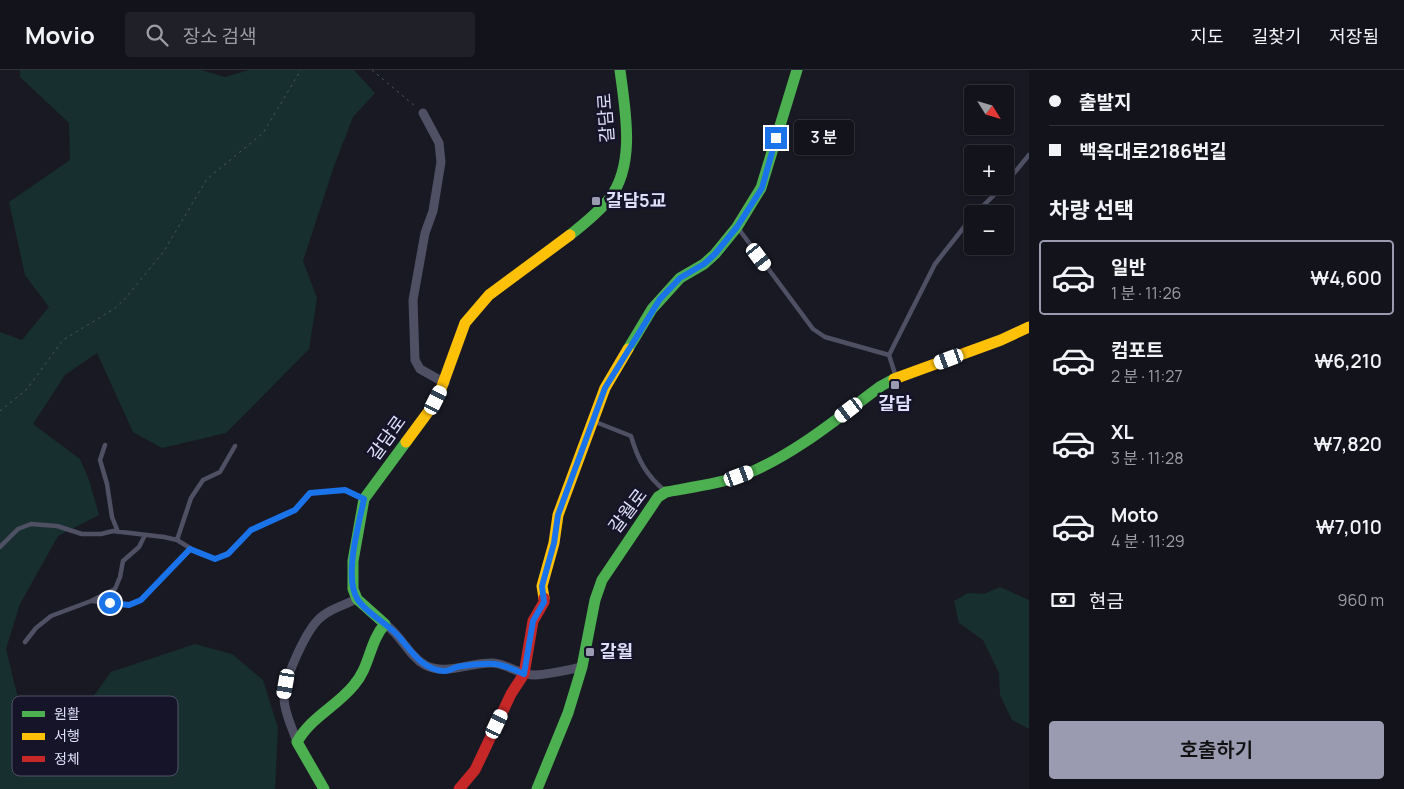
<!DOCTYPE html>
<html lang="ko">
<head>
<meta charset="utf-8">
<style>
  :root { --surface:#13131b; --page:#202028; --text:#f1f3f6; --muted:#9d9ea3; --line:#32323a; --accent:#9a9ab0 }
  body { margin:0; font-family:Manrope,"Noto Sans KR",sans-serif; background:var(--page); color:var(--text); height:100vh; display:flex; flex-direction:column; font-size:19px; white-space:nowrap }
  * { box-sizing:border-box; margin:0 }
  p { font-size:16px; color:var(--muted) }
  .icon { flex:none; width:28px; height:28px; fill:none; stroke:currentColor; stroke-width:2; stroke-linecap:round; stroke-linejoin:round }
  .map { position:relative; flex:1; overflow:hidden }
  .panel { display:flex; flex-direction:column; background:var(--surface); width:375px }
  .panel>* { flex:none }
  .guide { display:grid; align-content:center; height:110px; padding:0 20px; background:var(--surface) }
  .needle { width:32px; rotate:127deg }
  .fabs { position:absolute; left:964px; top:15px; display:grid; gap:10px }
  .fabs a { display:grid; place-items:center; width:50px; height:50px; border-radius:5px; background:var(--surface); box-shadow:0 1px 4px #0004,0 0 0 1px var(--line); font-size:25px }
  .end { position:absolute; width:22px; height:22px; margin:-11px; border:6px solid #1a73e8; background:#fff; box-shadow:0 0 0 2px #fff }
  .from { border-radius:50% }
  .bubble { position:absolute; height:35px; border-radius:5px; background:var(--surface); box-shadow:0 1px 4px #0004,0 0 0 1px var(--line); font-size:16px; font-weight:600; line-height:35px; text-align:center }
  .car { position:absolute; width:15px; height:30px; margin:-15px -8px; border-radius:6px; box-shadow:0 0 4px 1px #0007; background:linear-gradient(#fff 24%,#345 0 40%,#fff 0 76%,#345 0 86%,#fff 0) }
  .guide b { display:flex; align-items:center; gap:18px; height:48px; font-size:19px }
  .guide b+b { border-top:1px solid var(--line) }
  .guide i { width:12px; height:12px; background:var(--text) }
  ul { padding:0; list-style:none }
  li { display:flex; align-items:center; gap:15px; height:75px; margin:0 10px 8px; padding:0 10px; border:2px solid transparent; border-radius:5px }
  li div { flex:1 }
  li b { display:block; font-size:19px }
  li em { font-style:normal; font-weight:600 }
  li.selected { border-color:var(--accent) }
  li>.icon { width:45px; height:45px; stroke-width:1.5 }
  h2 { padding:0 20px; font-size:22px; line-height:60px }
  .pay { display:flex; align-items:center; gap:12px; height:55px; padding:0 20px; font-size:19px }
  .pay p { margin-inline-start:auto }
  .button { display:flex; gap:10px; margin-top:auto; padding:10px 20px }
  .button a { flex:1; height:58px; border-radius:5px; background:var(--accent); color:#111; font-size:20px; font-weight:600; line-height:58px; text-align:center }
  header { display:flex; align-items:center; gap:30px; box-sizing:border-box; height:70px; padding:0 25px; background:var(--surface); border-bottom:1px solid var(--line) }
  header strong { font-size:24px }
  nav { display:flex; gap:28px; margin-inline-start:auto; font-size:18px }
  .search { width:350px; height:45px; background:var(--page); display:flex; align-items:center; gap:12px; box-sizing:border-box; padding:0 18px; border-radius:5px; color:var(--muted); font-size:19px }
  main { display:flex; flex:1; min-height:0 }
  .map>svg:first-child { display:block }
</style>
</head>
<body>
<header>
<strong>Movio</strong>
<div class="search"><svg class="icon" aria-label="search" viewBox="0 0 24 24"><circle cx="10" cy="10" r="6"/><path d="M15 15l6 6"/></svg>장소 검색</div>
<nav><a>지도</a><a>길찾기</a><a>저장됨</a></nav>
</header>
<main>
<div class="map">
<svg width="1029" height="719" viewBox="0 0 1029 719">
  <rect width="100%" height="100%" fill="#191924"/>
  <path fill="#172f2e" d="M20,0H201L225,7L249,0H354L375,23L353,47L334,96L303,191L317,228L309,279L226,363L162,378L133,362L97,283L65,305L33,354L80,389L89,410L99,445L58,466L20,534L6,579L17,624L42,655L74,653L111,602L195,574L232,584L263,610L278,658L275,719H0V262L22,270L49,237L25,205L9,132L70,90L69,53L20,7Z
    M1000,517L1029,530V659L1012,650L1000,625L999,603L983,570L959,553L954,531L968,523L984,524Z"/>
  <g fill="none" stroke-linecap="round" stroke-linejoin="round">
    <path stroke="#49555f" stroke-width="1" stroke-dasharray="2.5 4" stroke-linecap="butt" d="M372,0L416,37
      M0,341L27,319L63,270L114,239L124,230L164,181L207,109L263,63L301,0"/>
    <path stroke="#4f5064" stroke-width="4.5" d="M1005,114L1029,85
      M975,144L1003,116
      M738,158L813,259L825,267L889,285L896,307
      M889,285L935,194L972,147
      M593,351L631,366C638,390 646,405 665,421
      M105,375L100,390L107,414L112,447L118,462
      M177,470L191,428L203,410L220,402L235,376
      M0,477L18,459L31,454L57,456L82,464H101L113,461L164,467L177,470L198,483L215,489L228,483L251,460L295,440L311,423L345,420L363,429
      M92,531L129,535L141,530L191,479
      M25,572L36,558L51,546L91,531L115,519L120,507L123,491L139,477L145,465"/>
    <path stroke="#4f5064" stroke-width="9" d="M423,43L439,73L441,92L433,141L425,163L413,230L415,290L420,299L445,313
      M385,554C401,565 409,586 425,595C446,606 470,592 493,593C508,594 521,606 536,605C551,604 567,600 582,597
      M297,672C293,659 284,643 284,628C283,611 305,564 317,551C327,540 344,535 357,529"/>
    <path stroke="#4caf50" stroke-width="11" d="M570,165C584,154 599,142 610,128C636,93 625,40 620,0
      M628,279L652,239L680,208L704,194L715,184L737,157L761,118L797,0
      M324,719L297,672C311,647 336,637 354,615C370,597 369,572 385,554L357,529L353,519V491L364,429L406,372
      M537,719L568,643L582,597L595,530L602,510L658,427L666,422C694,417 725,413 751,402C799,381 839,347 881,316L894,309"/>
    <path stroke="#ffc107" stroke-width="11" d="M894,309L1001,270L1029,257
      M406,372L437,330L465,253L489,225L570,165
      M544,528L542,516L554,473L558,445L605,318L628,279"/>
    <path stroke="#c62828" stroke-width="11" d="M459,719L475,700L511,624L524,604L533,551L544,532V528"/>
  </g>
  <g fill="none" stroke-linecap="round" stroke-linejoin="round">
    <path stroke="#1a73e8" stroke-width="6" d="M110,533L129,535L141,530L190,479L215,489L228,484L251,460L295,440L310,423L345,420L364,429C359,454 343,508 358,530C369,546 388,553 400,568C412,582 423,600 444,601C450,601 456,596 462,596C491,592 499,592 524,604L533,551L544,532L542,516L554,473L558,445L605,318L660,229L680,208L704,194L715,184L737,157L762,118L776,68"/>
  </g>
  <g fill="#9a9ab0" stroke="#151429" stroke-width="2">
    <rect x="591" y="126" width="10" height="10" rx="2.5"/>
    <rect x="890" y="310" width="10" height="10" rx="2.5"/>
    <rect x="585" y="577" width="10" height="10" rx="2.5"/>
  </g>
  <g text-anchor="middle" stroke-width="5" stroke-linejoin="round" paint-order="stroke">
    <g font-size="18" fill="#e0dffb" stroke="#151429">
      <text transform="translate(606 48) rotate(-94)" y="6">갈담로</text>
      <text transform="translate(387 368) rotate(-54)" y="6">갈담로</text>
      <text transform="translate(628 441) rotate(-53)" y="6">갈월로</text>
    </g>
    <g font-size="18" font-weight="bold" fill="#e0dffb" stroke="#151429" text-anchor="start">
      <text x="606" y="137">갈담5교</text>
      <text x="895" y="340" text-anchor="middle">갈담</text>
      <text x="600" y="588">갈월</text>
    </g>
  </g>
  <rect x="12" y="626" width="166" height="80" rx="8" fill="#151429" stroke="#525168" stroke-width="1"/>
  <rect x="22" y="641" width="23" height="6" fill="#4caf50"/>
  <rect x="22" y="663" width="23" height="7" fill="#ffc107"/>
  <rect x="22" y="686" width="23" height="6" fill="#c62828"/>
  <g font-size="14" fill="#e0dffb">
    <text x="54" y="649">원활</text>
    <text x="54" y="671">서행</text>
    <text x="54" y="694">정체</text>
  </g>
</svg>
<div class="fabs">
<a><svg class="needle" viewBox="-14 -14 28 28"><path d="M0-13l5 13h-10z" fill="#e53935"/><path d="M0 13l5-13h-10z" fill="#9d9ea3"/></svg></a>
<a>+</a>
<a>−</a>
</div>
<i class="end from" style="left:110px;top:533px"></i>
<i class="end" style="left:776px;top:68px"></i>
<div class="bubble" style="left:794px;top:50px;width:60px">3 분</div>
<i class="car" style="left:759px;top:187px;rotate:143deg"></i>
<i class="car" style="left:949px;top:289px;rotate:250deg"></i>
<i class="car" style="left:436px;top:330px;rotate:27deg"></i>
<i class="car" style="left:849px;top:340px;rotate:233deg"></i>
<i class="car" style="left:739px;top:406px;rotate:70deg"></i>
<i class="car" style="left:286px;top:614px;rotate:190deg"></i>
<i class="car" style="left:497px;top:654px;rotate:25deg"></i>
</div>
<section class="panel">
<div class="guide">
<b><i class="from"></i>출발지</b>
<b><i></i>백옥대로2186번길</b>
</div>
<h2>차량 선택</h2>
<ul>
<li class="selected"><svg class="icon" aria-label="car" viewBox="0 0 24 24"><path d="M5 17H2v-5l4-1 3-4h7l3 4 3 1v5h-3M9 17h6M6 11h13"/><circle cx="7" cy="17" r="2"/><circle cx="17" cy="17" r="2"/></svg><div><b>일반</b><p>1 분 · 11:26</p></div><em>₩4,600</em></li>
<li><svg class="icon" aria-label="car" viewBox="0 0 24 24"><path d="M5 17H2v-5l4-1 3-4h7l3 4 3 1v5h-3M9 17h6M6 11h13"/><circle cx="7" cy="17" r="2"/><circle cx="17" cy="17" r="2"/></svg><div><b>컴포트</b><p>2 분 · 11:27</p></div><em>₩6,210</em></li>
<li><svg class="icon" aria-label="car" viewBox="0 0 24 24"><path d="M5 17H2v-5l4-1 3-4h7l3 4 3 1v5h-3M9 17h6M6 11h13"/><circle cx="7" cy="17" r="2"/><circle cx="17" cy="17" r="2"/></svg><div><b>XL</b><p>3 분 · 11:28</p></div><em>₩7,820</em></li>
<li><svg class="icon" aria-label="car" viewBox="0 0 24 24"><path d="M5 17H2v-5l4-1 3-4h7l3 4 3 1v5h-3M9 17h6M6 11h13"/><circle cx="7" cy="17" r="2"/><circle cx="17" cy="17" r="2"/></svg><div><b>Moto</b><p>4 분 · 11:29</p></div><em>₩7,010</em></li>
</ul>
<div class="pay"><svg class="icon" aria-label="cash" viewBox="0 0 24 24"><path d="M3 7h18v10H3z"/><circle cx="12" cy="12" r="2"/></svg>현금<p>960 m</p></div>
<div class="button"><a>호출하기</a></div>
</section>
</main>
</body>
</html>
